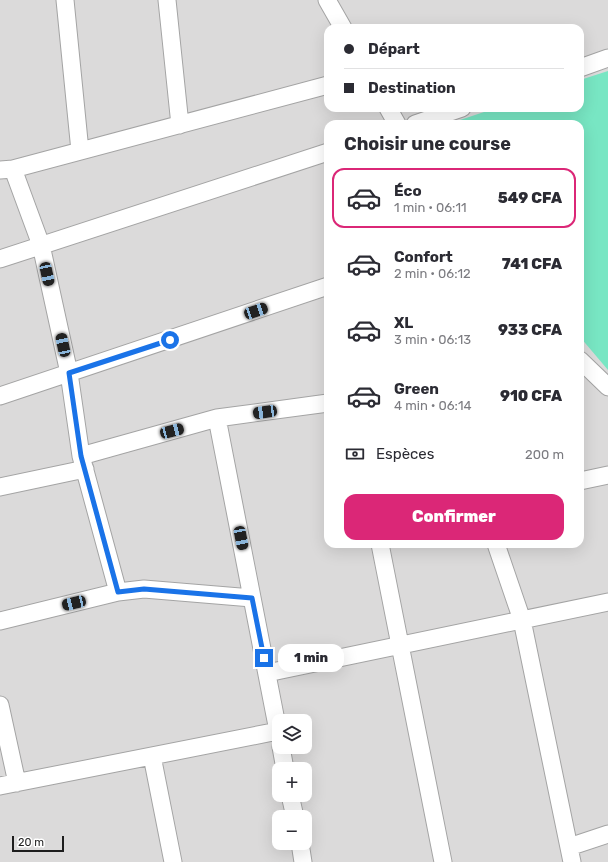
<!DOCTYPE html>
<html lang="fr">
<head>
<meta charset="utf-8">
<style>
  :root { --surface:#fff; --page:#f2f2f3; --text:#2b2b33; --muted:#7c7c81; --line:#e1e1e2; --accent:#db2777 }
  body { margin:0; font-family:Rubik,sans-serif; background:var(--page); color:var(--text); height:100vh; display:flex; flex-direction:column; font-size:15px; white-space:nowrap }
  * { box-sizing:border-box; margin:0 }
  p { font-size:13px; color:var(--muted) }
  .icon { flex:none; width:22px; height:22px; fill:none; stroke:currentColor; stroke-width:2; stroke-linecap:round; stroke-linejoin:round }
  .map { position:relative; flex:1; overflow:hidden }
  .details { position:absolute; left:324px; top:120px; width:260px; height:428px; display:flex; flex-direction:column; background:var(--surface); border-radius:12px; box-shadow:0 4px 16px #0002 }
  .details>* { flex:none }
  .guide { position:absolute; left:324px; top:24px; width:260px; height:88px; border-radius:12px; box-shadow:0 4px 16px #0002; display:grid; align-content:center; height:88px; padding:0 20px; background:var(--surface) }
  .tools { position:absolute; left:272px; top:714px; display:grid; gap:8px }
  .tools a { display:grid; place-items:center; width:40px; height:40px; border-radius:8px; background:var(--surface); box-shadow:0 4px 16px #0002; font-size:20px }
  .scale { position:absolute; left:12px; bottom:10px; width:52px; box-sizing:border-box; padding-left:4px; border:2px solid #1d1d1d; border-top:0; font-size:11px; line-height:14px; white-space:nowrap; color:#1d1d1d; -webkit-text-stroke:3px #fff; paint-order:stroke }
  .end { position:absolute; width:18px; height:18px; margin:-9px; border:5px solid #1a73e8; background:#fff; box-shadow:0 0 0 2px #fff }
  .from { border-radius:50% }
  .bubble { position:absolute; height:28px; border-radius:12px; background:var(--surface); box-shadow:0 4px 16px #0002; font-size:13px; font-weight:800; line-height:28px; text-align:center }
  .car { position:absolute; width:12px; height:24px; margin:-12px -6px; border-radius:5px; box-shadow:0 0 3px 1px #0007; background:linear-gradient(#222 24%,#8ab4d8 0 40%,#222 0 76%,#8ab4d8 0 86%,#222 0) }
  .guide b { display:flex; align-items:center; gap:14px; height:38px; font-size:15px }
  .guide b+b { border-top:1px solid var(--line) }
  .guide i { width:10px; height:10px; background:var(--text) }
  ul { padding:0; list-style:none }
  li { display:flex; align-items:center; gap:12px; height:60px; margin:0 8px 6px; padding:0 12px; border:2px solid transparent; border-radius:12px }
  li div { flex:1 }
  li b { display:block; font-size:15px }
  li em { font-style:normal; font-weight:800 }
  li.active { border-color:var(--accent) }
  li>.icon { width:36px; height:36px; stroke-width:1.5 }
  h2 { padding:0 20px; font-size:18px; line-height:48px }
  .pay { display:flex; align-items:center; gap:10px; height:44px; padding:0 20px; font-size:15px }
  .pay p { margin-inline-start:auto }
  .action { display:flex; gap:8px; margin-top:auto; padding:8px 20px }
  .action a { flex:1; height:46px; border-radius:12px; background:var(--accent); color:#fff; font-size:16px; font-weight:800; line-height:46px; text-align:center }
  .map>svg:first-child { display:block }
</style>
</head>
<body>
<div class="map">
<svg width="608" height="862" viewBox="0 0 608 862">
  <rect width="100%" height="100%" fill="#efece2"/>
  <path fill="#dbdada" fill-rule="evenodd" d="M0,0H608V862H0ZM328,28H580V108H328ZM328,124H580V544H328ZM279,721H305V747H279ZM279,769H305V795H279ZM279,817H305V843H279Z"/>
  <path fill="#78e6c3" d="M608,71V370L580,337V124H448L496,108H580V80Z"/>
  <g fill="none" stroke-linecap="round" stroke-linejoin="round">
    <defs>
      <path id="street" d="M65,0L80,151
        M167,0L180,125
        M327,0L343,28
        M580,68L608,58
        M388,108L397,124
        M415,124L462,108
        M13,169L41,245L69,373L81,456L118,592
        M0,170L13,169L328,85
        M0,259L328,152
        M580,360L608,387
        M0,396L328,286
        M217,418L279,736
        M81,456L217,418L328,403
        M580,481L608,475
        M0,487L85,469
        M380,544L443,862
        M496,544L522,620L572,862
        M0,621L118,592L144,589L252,598
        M267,673L608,602
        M0,705L17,783
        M281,747L285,769
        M152,756L173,862
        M0,786L278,731
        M290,795L295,817
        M300,843L303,862
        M569,847L608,834"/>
    </defs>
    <use href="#street" stroke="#a4a4a4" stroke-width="19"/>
    <use href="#street" stroke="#fff" stroke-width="17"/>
  </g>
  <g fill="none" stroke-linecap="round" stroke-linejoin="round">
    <path stroke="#1a73e8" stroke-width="5" d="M170,340L69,373L81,456L118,592L144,589L252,598L264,658"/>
  </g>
</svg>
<div class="tools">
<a><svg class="icon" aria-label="layers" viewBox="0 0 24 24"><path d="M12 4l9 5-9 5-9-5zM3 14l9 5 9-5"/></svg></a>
<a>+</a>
<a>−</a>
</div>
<div class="scale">20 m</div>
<i class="end from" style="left:170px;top:340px"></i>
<i class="end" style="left:264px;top:658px"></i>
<div class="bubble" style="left:278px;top:644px;width:66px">1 min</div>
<i class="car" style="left:47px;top:274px;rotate:168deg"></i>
<i class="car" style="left:256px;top:311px;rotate:71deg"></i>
<i class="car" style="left:63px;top:345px;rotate:348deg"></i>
<i class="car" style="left:265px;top:412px;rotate:262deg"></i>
<i class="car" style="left:172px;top:431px;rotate:75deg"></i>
<i class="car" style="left:241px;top:538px;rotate:169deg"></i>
<i class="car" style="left:74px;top:603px;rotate:257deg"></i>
<div class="guide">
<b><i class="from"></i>Départ</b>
<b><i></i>Destination</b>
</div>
<section class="details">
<h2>Choisir une course</h2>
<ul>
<li class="active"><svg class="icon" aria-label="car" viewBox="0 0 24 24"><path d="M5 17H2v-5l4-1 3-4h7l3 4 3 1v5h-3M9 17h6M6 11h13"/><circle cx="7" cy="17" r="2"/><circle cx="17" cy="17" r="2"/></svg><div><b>Éco</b><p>1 min · 06:11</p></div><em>549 CFA</em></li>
<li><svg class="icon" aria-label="car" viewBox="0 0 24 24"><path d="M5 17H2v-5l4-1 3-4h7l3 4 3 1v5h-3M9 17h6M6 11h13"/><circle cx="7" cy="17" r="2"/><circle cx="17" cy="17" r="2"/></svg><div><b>Confort</b><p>2 min · 06:12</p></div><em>741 CFA</em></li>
<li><svg class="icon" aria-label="car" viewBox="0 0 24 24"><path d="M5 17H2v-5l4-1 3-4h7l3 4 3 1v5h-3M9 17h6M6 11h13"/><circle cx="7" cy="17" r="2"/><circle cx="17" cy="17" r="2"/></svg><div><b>XL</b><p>3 min · 06:13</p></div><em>933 CFA</em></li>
<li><svg class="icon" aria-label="car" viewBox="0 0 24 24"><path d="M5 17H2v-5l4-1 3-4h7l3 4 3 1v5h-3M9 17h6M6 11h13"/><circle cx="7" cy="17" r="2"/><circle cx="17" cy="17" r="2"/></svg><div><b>Green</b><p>4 min · 06:14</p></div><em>910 CFA</em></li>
</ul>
<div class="pay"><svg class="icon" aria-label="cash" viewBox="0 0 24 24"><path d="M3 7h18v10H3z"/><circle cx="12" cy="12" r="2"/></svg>Espèces<p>200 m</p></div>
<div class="action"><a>Confirmer</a></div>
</section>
</div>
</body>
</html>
